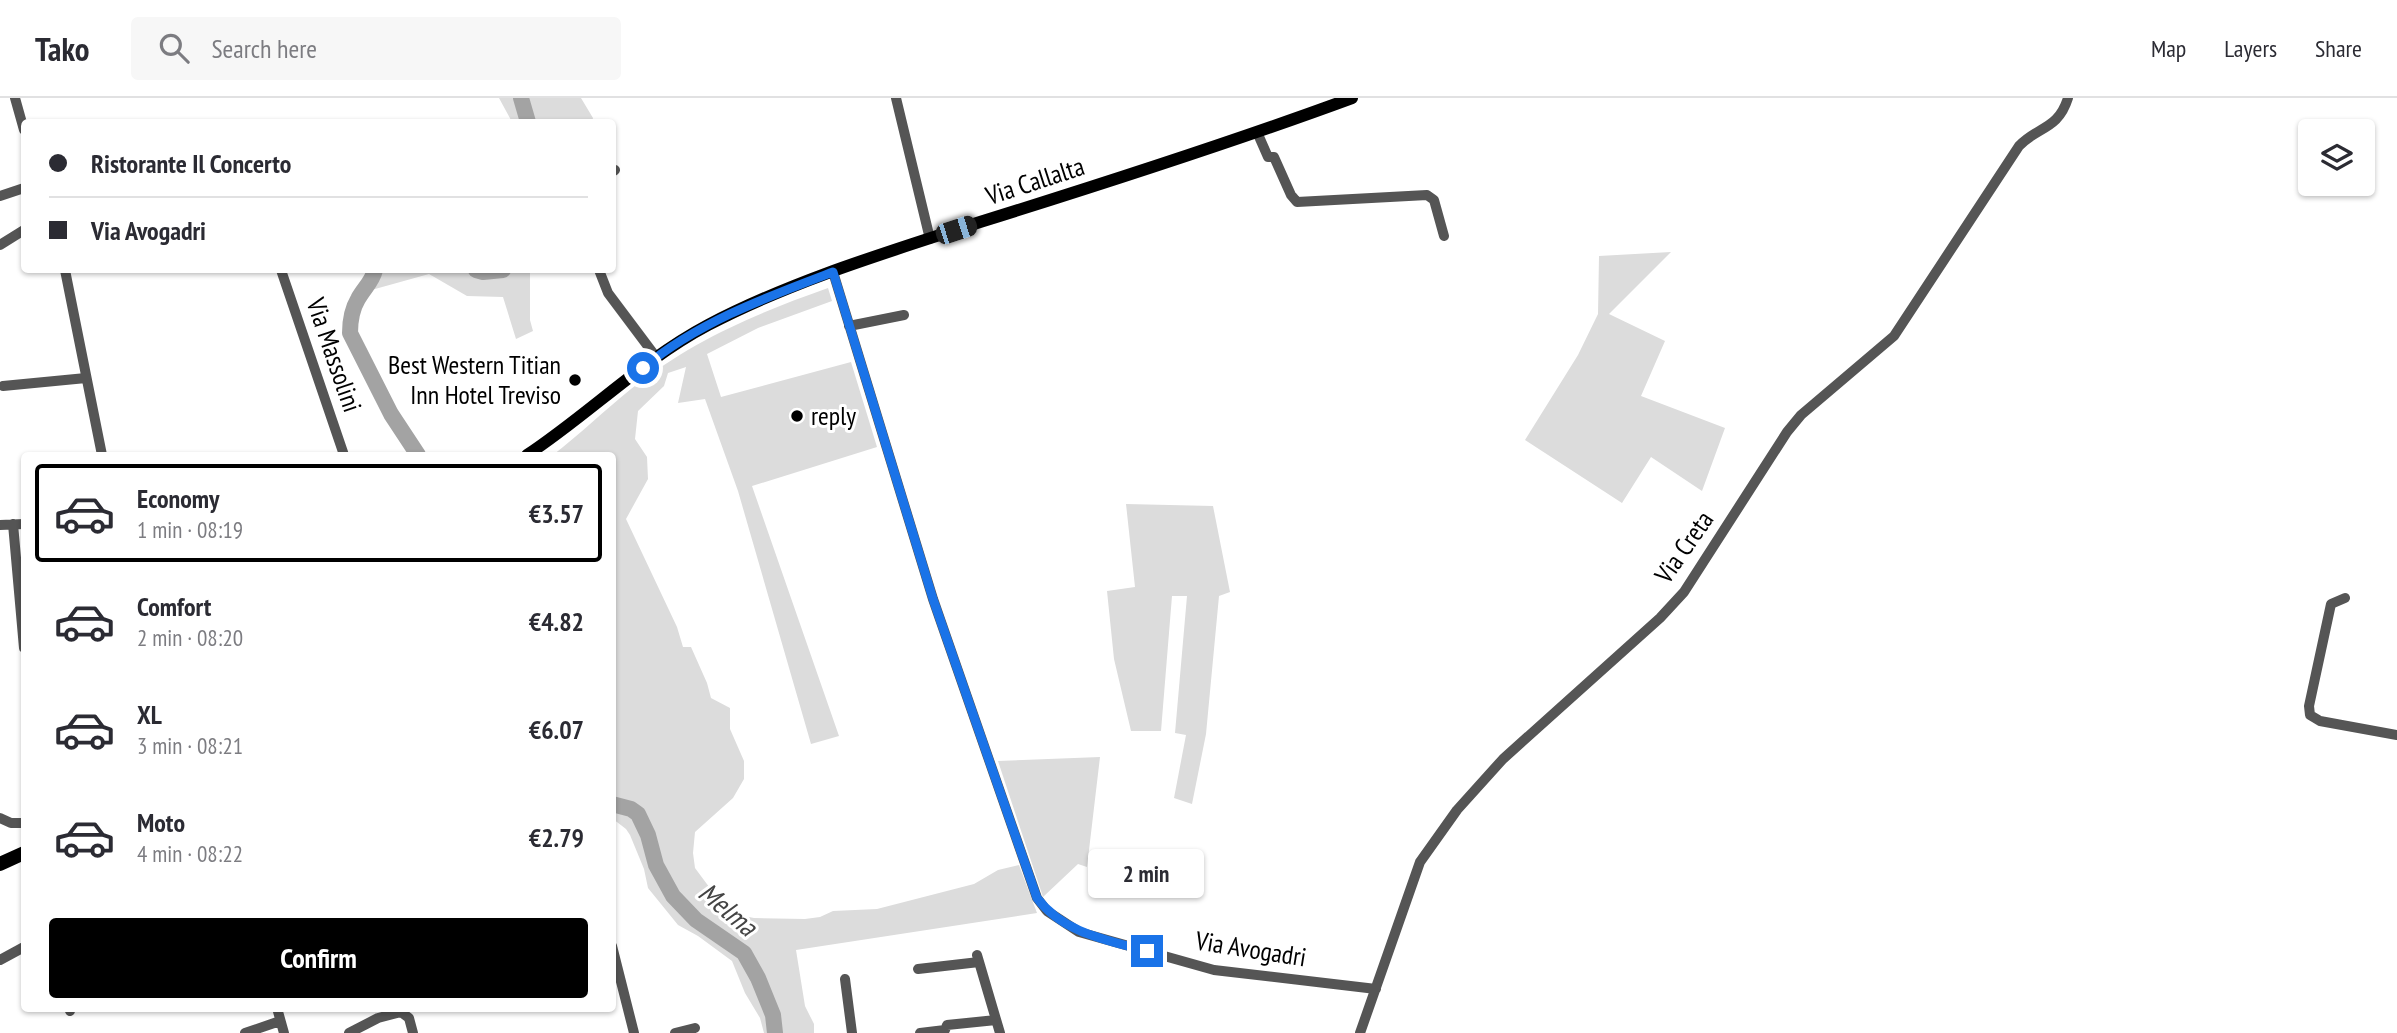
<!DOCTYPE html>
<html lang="en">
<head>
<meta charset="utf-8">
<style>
  :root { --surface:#fff; --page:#f7f7f7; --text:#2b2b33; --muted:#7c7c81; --line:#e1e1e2; --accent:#000 }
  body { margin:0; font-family:"PT Sans Narrow",sans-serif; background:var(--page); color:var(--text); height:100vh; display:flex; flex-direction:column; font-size:26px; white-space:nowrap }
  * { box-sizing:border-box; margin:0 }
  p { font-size:23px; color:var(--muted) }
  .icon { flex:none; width:38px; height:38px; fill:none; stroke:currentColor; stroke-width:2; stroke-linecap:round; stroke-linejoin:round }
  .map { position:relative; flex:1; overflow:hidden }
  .details { position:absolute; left:21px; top:354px; width:595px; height:560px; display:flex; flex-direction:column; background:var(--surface); border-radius:7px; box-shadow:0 2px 5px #0004 }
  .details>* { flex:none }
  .top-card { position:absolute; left:21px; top:21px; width:595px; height:154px; border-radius:7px; box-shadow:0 2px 5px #0004; display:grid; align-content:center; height:154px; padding:0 28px; background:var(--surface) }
  .controls { position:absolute; left:2298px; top:21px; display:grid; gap:14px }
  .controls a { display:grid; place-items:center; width:77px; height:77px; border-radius:7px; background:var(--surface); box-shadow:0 2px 5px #0004; font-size:35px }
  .end { position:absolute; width:32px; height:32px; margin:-16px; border:9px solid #1a73e8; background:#fff; box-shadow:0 0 0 4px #fff }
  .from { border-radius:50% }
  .bubble { position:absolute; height:49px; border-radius:7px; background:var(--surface); box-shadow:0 2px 5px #0004; font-size:23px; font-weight:700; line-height:49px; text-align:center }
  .car { position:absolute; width:21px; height:42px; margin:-21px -10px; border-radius:9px; box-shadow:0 0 5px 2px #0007; background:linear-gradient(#222 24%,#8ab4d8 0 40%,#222 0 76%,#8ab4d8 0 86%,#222 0) }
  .top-card b { display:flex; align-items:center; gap:24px; height:66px; font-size:26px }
  .top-card b+b { border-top:2px solid var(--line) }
  .top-card i { width:18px; height:18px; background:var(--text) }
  ul { padding:12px 0 0; list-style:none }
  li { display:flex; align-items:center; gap:21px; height:98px; margin:0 14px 10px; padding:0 14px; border:4px solid transparent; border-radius:7px }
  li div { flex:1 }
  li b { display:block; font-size:26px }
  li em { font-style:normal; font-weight:700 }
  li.on { border-color:var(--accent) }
  li>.icon { width:63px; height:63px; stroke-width:1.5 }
  .action { display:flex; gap:14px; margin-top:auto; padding:14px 28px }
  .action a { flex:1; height:80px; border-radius:7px; background:var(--accent); color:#fff; font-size:28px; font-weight:700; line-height:80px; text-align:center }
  header { display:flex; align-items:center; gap:42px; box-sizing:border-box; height:98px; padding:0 35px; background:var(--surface); border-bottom:2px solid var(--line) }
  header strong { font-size:33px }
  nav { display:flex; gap:38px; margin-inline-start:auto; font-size:24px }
  .search { width:490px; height:63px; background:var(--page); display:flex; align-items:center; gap:18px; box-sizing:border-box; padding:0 24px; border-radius:7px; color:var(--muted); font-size:26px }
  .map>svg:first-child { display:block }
</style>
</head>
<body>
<header>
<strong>Tako</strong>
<div class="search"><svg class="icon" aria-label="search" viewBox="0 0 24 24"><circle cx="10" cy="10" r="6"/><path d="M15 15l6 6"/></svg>Search here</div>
<nav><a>Map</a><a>Layers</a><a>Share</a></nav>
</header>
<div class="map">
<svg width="2397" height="935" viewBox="0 0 2397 935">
  <rect width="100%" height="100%" fill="#fff"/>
  <path fill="#dcdcdc" d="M499,0H581L593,20L592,24H512Z
    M1671,154L1609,216L1665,243L1641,298L1725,330L1702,393L1651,359L1622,405L1525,342L1578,257L1598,216L1599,158Z
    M373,172H530V222L533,233L516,241L503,199L467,198L429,176L357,196Z
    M828,190L832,203L758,230L707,256L721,299L851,264L877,349L752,388L839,638L811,646L738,393L705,301L678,305L686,269L668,275L664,288L638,313L635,341L647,359L648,381L626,421L677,529L683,549H691L707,585L711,600L730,610V631L744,663V681L733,700L695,734L693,755L695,770L721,805L739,817L754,820L805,821L820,819L833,813L877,811L974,786L998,772L1019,767L1037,815L796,852L805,908L814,926V935H764L760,920L745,895L732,863L698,838L678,827L648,790L644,771L630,737L626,731L613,721L612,357H553C580,336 605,312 631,291C693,242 755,216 828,190Z
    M1126,406L1213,408L1230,494L1219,498L1206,636L1192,706L1174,700L1186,637L1175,635L1187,498H1172L1161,633H1131L1114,561L1107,493L1135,489Z
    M1100,659L1087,769L1078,766L1043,799L998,663Z"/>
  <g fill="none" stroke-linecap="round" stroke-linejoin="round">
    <path stroke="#a3a3a3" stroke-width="16" d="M521,0L528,24
      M375,172C372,184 364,190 358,201C352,211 350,223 350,235L391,316L418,357
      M476,172L483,174L503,172
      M612,706L631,711L638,716L648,737L656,767L673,798L696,822L744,855L758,880L773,917L775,935"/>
    <path stroke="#555" stroke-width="10" d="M15,0L24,32
      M896,0L930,141
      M1257,34L1268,59H1274L1291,97L1297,104L1427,97L1434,102L1444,138
      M612,74L615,72
      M0,98L24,90
      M0,147L24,132
      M65,172L102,357
      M281,172L344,357
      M599,172L608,195L656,259
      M833,174L933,501L1037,800L1047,813L1079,834L1214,872L1376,891
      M849,228L904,217
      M3,288L86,280
      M13,426L24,550
      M0,427L24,426
      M2345,500L2331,506L2309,608L2310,617L2320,623L2397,637
      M0,720L11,725H24
      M612,848L634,935
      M977,857L1000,935
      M0,862L24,849
      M918,871L979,864
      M845,881L852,935
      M69,910L70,913
      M277,910L284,935
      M245,935L280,923
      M349,935L378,920L401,914L409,920L413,935
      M675,935L695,930
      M920,935L945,932L947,927L996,922
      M1360,935L1420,764L1457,712L1503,661L1660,520L1684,494L1787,334L1801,317L1894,238L2019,48C2038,28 2058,32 2068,0"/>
    <path stroke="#000" stroke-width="12" d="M527,357C589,316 642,262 708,227C794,182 888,154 980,124C1105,85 1230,45 1352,0"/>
    <path stroke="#000" stroke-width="14" d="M0,766L24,755"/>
  </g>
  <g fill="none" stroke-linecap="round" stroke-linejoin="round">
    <path stroke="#1a73e8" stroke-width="9" d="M643,270C698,224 767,199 833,174L933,501L1037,800C1063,835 1107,842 1147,853"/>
  </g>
  <g fill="#000" stroke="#fff" stroke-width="2.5">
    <circle cx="575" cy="282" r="7"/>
    <circle cx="797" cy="318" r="7"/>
  </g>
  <g text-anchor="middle" stroke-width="6" stroke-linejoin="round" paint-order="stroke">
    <g font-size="26" fill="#000" stroke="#fff">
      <text transform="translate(1035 83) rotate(-18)" y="9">Via Callalta</text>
      <text transform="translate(334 257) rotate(71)" y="9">Via Massolini</text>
      <text transform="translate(1684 449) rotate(-55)" y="9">Via Creta</text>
      <text transform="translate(1251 851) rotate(9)" y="9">Via Avogadri</text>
    </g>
    <g font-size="26" fill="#000" stroke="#fff" text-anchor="end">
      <text x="561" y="276">Best Western Titian<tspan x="561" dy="30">Inn Hotel Treviso</tspan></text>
      <text x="811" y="327" text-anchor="start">reply</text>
    </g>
    <g font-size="28" font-style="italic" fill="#444" stroke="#fff">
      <text transform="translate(728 811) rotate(40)" y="10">Melma</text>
    </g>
  </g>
</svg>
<div class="controls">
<a><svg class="icon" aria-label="layers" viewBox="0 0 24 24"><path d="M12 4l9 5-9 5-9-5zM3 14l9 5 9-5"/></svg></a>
</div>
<i class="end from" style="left:643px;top:270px"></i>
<i class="end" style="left:1147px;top:853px"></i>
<div class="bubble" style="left:1088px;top:751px;width:116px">2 min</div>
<i class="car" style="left:956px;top:132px;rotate:72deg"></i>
<div class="top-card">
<b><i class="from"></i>Ristorante Il Concerto</b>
<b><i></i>Via Avogadri</b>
</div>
<section class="details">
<ul>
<li class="on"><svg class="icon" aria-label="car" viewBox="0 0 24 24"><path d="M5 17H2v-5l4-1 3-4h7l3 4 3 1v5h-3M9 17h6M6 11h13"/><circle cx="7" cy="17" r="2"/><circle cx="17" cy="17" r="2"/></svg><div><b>Economy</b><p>1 min · 08:19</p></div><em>€3.57</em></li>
<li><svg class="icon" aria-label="car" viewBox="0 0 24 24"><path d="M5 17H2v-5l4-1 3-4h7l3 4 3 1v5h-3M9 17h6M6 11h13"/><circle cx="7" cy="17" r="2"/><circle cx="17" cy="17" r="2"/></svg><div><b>Comfort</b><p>2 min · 08:20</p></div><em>€4.82</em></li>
<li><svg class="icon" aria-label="car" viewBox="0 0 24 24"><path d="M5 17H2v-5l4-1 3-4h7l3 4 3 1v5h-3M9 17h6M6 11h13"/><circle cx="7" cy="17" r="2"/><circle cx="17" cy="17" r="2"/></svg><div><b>XL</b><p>3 min · 08:21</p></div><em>€6.07</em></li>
<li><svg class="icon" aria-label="car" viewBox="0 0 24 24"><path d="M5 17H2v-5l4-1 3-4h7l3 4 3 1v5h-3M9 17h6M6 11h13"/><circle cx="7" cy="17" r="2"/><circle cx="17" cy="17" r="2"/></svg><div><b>Moto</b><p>4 min · 08:22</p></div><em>€2.79</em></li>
</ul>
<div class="action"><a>Confirm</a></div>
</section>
</div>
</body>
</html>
